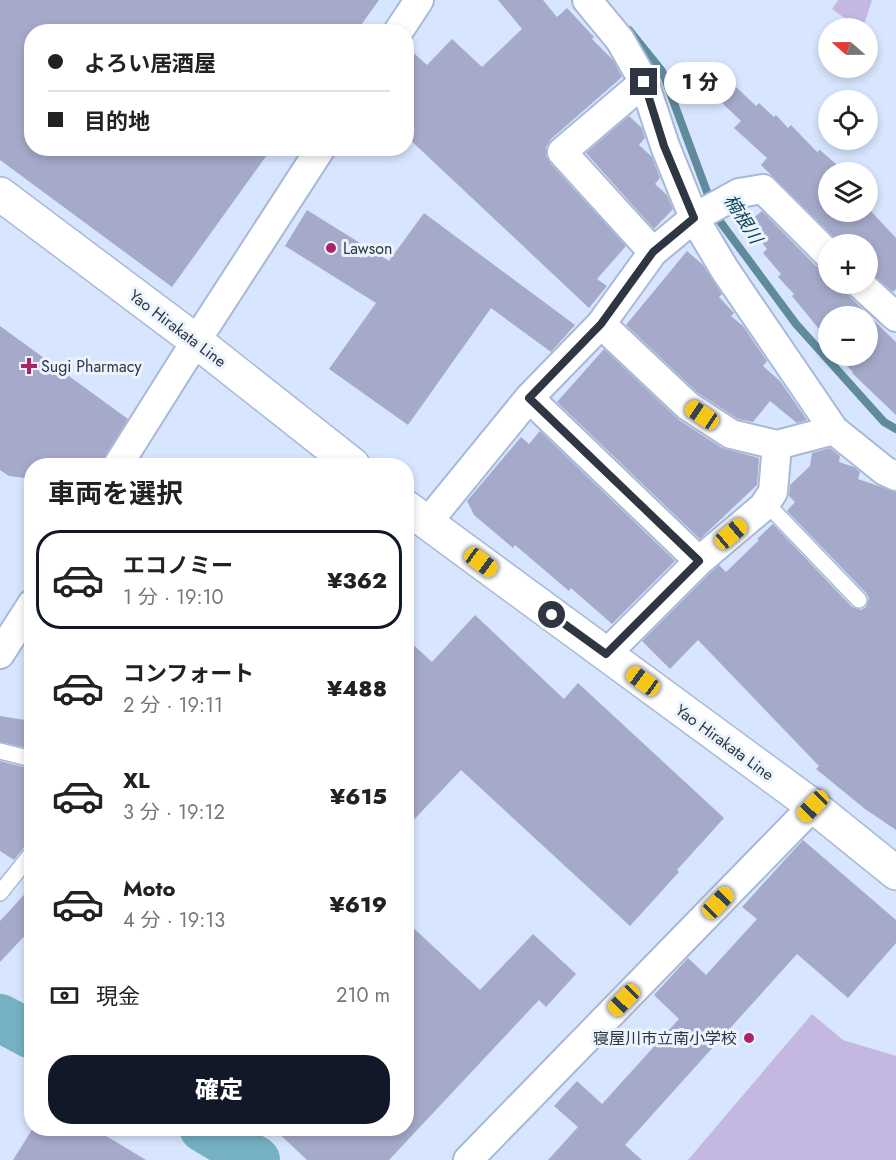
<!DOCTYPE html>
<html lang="ja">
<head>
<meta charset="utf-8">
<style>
  :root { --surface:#fff; --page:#f2f2f2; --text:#222; --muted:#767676; --line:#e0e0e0; --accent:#111827 }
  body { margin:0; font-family:Jost,"Noto Sans JP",sans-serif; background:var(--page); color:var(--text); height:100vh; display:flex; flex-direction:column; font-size:22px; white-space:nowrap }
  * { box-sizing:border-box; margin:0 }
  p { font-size:20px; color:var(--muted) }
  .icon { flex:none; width:33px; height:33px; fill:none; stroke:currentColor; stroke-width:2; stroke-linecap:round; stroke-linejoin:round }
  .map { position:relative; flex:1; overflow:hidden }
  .details { position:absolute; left:24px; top:458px; width:390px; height:678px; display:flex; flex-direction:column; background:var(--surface); border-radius:24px; box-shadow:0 3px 9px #0003 }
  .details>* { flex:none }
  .guide { position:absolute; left:24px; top:24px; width:390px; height:132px; border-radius:24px; box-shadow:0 3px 9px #0003; display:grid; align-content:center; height:132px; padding:0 24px; background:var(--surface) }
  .needle { width:39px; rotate:290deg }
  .tools { position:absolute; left:818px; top:18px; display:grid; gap:12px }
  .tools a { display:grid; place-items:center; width:60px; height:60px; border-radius:50%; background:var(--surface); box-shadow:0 3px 9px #0003; font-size:30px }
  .end { position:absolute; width:27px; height:27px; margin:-14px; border:8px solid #2e3641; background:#fff; box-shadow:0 0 0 3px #fff }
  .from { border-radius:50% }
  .bubble { position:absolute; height:42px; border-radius:21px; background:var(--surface); box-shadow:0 3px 9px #0003; font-size:20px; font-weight:800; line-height:42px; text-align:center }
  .car { position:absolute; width:18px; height:36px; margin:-18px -9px; border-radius:8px; box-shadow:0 0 4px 2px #0007; background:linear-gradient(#f5c518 24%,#345 0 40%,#f5c518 0 76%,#345 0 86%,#f5c518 0) }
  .guide b { display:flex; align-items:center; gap:21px; height:57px; font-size:22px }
  .guide b+b { border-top:2px solid var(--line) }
  .guide i { width:15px; height:15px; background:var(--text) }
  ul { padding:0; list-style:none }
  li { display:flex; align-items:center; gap:18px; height:99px; margin:0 12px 9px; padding:0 12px; border:3px solid transparent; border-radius:24px }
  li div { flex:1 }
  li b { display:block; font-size:22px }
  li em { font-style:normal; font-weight:800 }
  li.current { border-color:var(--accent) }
  li>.icon { width:54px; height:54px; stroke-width:1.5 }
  h2 { padding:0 24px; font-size:27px; line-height:72px }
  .pay { display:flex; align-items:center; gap:15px; height:66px; padding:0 24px; font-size:22px }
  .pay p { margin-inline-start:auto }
  .cta { display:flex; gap:12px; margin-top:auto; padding:12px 24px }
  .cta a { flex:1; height:69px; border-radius:24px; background:var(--accent); color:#fff; font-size:24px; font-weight:800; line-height:69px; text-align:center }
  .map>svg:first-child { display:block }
</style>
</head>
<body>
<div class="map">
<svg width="896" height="1160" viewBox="0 0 896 1160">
  <rect width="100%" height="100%" fill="#d7e6fe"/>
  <path fill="#c4b8e2" d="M838,0H872L863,28H859L832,9Z
    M812,1014L843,1040L896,1056V1160H688Z"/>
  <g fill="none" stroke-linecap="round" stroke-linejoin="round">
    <path stroke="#608b9c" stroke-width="8" d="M629,30L662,71L716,216L796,324L884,422L896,429"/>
    <path stroke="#76b0c3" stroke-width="48" d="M0,1018L32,1035
      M203,1128L256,1160"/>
  </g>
  <path fill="#a6aaca" d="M0,0H379L356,32H32V148H272L172,287L0,160Z
    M498,0H543L557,17L567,8L594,37L592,39L613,60L622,77L551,139L546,147V156L550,163L626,246L597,279L607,286L589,308L406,136V46L427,65L452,39L482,67L522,29Z
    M734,85L756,106L759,103L774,117L776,115L788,128L791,125L817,152L820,150L845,172H828V212H867V207L896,238V289L893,292L867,270V244H841L761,165L767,158L734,128L741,121L719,100Z
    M629,116L642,128L645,138L639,145L652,157L660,178L655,184L667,195L673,209L654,229L586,153Z
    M307,210L389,261L424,213L575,325L551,352L491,308L408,425L329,369L376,303L285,246Z
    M762,211L816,266L828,270V284H844L845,289L849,296L896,342V415L852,373L853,372L841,360L844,357L843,356H867V316H828V340L792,296L794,294L778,277L781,274L763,253L767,249L747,223Z
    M687,251L703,265L722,294L719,297L734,313L731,316L743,326L767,361L763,366L780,381L807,420L797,423L770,401L753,422L738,419L698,393L626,325Z
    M0,326L128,419L100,465H32V479L9,476L0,470Z
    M604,349L679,420L722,448L759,458L757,485L700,539L557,402Z
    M540,431L675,561L612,624L571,588L569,591L515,545L513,548L474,515L467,501L521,437L529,444Z
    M830,448L840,456L839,462L854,467L860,472L858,479L896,492V830L865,809L816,769L819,766L698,640L670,669L642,641L710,573L719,565L726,572L759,540L757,539L773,524L852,607L861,610L866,607L869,598L866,593L787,511L795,502L789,496L790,485L810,466L812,453Z
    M475,615L564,699L578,683L724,818L677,870L679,872L630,926L461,770L406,828V638L432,662Z
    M0,716L32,721V749L0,742Z
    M0,761L32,769V844L25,846L14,860L0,851Z
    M803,840L896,920V943L848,998L797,954L625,1145L642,1160H548L578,1127L554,1106L577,1081L602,1104L679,1019L654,995L688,958L706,975L757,919L742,907Z
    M32,886V928L0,962V921Z
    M406,921L480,990L533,934L576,974L546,1007L539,1000L389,1160H307L273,1128H406Z
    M33,1128H93L146,1160H13Z"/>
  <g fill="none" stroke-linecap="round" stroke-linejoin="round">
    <defs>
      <path id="lane" d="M766,503L859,600
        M0,751L32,759
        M0,893L32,853"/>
      <path id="street" d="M587,0L620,40L644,82L665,146L694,218L725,270L834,430L885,471L896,476
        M398,32L419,0
        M644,82L562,152L653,252
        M860,284L896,317
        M601,324L688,406L731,434L777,445
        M529,398L699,561
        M118,465L196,341L321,148
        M427,523L529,398L601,324L653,252L694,218L739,193L763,189L828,254
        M0,654L32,604
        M606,654L699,561L763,507L773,492L777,445L834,430
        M468,1160L813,806"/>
      <path id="primary" d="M0,194L196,341L353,465
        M406,507L813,806L896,873"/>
    </defs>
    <use href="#lane" stroke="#a7b9d6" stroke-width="18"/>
    <use href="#street" stroke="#a7b9d6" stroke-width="32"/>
    <use href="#primary" stroke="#a7b9d6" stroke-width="36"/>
    <use href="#lane" stroke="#fff" stroke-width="15"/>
    <use href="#street" stroke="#fff" stroke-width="28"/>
    <use href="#primary" stroke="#fff" stroke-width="33"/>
  </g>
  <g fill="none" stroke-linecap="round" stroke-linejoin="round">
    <path stroke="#2e3641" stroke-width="8" d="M552,615L606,654L699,561L529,398L601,324L653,252L694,218L664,146L644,82"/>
  </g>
  <g fill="#ac2368" stroke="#ebf3ff" stroke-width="2">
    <circle cx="331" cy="248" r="6"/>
    <path d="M26 357h6v6h6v6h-6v6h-6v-6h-6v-6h6z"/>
    <circle cx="749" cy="1038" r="6"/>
  </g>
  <g text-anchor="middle" stroke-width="6" stroke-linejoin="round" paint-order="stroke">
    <g font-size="16" fill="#2e3641" stroke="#ebf3ff" text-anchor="start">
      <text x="343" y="254">Lawson</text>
      <text x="41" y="372">Sugi Pharmacy</text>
      <text x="737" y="1044" text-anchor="end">寝屋川市立南小学校</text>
    </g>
    <g font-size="16" fill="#2e3641" stroke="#ebf3ff">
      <text transform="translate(178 328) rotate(37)" y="6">Yao Hirakata Line</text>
      <text transform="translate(725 742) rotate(36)" y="6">Yao Hirakata Line</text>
    </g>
    <g font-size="18" font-style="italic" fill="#0d4150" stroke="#ebf3ff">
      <text transform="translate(743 219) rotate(58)" y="6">楠根川</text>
    </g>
  </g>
</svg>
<div class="tools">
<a><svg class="needle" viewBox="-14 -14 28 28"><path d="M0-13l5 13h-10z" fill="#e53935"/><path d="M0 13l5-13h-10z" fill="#767676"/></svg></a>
<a><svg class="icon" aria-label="locate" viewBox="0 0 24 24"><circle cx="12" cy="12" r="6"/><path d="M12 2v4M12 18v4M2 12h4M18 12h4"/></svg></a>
<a><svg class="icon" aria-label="layers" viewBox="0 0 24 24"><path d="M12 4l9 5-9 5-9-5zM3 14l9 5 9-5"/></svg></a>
<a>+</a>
<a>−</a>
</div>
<i class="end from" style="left:552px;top:615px"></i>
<i class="end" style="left:644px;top:82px"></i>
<div class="bubble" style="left:664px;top:62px;width:72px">1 分</div>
<i class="car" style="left:702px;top:415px;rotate:304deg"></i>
<i class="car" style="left:731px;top:534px;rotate:50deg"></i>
<i class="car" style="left:481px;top:562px;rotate:126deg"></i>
<i class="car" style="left:643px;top:681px;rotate:306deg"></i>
<i class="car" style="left:813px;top:806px;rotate:224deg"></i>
<i class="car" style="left:718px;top:903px;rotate:44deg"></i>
<i class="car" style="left:624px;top:1000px;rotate:224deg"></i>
<div class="guide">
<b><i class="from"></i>よろい居酒屋</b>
<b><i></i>目的地</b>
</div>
<section class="details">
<h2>車両を選択</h2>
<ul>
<li class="current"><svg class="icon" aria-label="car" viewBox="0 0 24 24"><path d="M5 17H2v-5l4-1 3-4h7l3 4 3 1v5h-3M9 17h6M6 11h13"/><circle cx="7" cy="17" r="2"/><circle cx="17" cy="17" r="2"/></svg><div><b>エコノミー</b><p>1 分 · 19:10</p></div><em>¥362</em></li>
<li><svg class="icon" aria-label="car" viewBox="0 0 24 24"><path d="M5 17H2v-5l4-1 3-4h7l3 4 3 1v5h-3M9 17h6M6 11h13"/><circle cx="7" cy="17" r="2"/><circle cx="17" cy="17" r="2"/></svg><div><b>コンフォート</b><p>2 分 · 19:11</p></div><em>¥488</em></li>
<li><svg class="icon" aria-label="car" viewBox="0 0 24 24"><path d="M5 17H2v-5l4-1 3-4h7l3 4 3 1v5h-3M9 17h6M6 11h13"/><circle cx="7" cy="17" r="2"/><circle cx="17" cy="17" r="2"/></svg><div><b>XL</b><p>3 分 · 19:12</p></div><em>¥615</em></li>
<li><svg class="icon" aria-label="car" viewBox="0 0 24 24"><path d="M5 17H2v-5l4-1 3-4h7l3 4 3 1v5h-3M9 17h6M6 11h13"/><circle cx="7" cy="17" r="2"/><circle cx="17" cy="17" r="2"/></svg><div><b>Moto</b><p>4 分 · 19:13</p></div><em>¥619</em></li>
</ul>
<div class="pay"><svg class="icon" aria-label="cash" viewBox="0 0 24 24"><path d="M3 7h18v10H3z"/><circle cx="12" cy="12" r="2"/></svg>現金<p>210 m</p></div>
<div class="cta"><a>確定</a></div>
</section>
</div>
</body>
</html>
